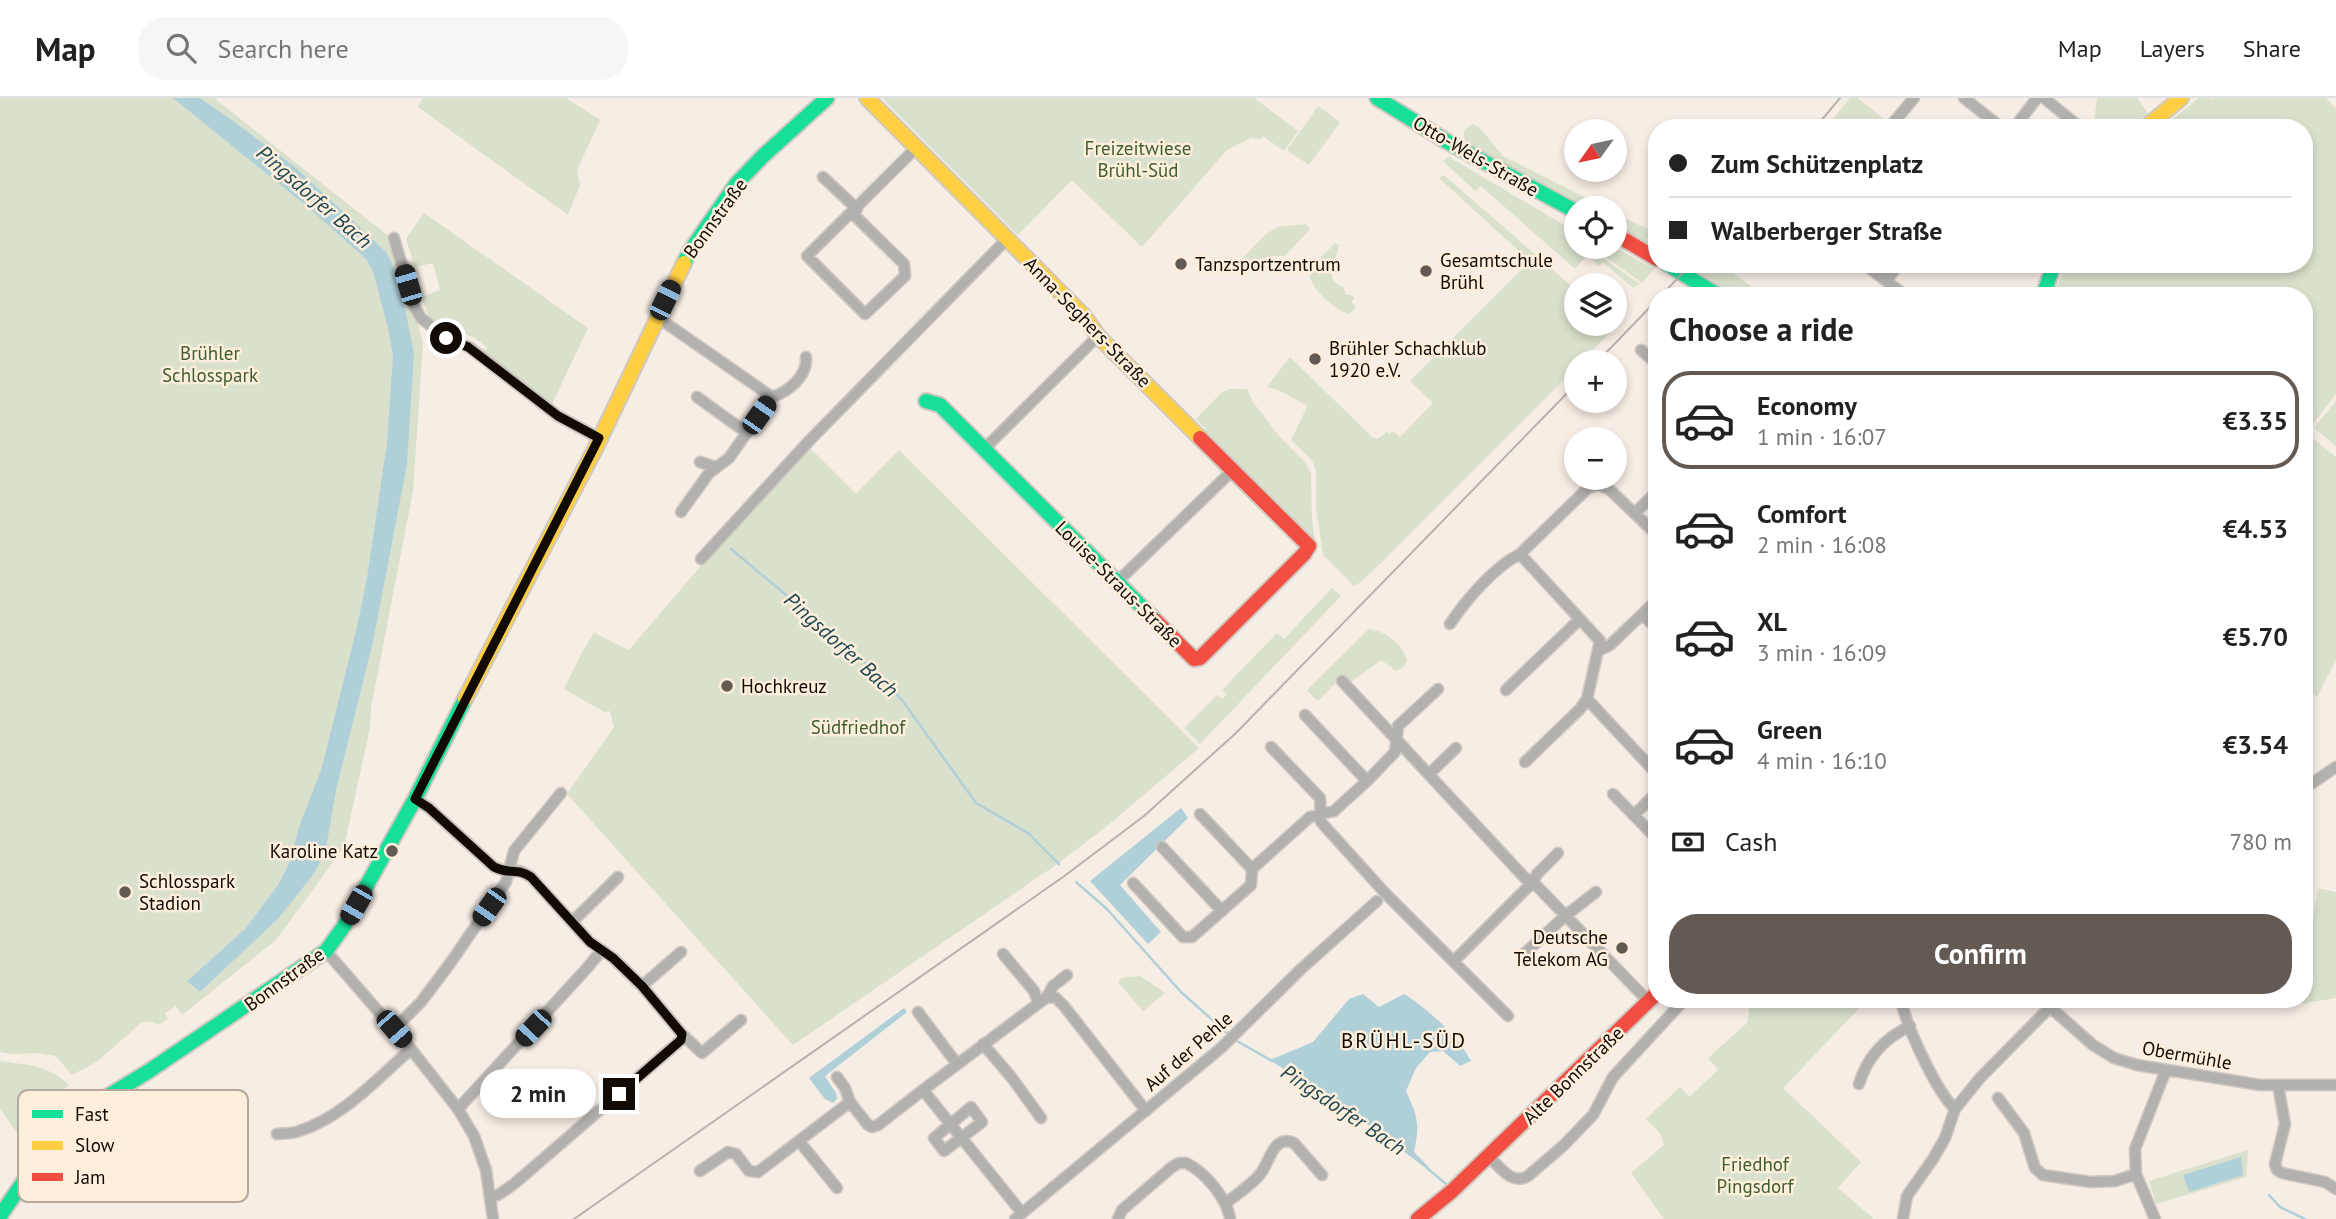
<!DOCTYPE html>
<html lang="en">
<head>
<meta charset="utf-8">
<style>
  :root { --surface:#fff; --page:#f6f6f6; --text:#222; --muted:#767676; --line:#e0e0e0; --accent:#625a53 }
  body { margin:0; font-family:"PT Sans",sans-serif; background:var(--page); color:var(--text); height:100vh; display:flex; flex-direction:column; font-size:26px; white-space:nowrap }
  * { box-sizing:border-box; margin:0 }
  p { font-size:23px; color:var(--muted) }
  .icon { flex:none; width:38px; height:38px; fill:none; stroke:currentColor; stroke-width:2; stroke-linecap:round; stroke-linejoin:round }
  .map { position:relative; flex:1; overflow:hidden }
  .side { position:absolute; left:1648px; top:189px; width:665px; height:721px; display:flex; flex-direction:column; background:var(--surface); border-radius:28px; box-shadow:0 4px 10px #0003 }
  .side>* { flex:none }
  .guide { position:absolute; left:1648px; top:21px; width:665px; height:154px; border-radius:28px; box-shadow:0 4px 10px #0003; display:grid; align-content:center; height:154px; padding:0 21px; background:var(--surface) }
  .needle { width:46px; rotate:237deg }
  .tools { position:absolute; left:1564px; top:21px; display:grid; gap:14px }
  .tools a { display:grid; place-items:center; width:63px; height:63px; border-radius:50%; background:var(--surface); box-shadow:0 4px 10px #0003; font-size:35px }
  .end { position:absolute; width:32px; height:32px; margin:-16px; border:9px solid #120b05; background:#fff; box-shadow:0 0 0 4px #fff }
  .from { border-radius:50% }
  .bubble { position:absolute; height:49px; border-radius:24px; background:var(--surface); box-shadow:0 4px 10px #0003; font-size:23px; font-weight:600; line-height:49px; text-align:center }
  .car { position:absolute; width:21px; height:42px; margin:-21px -10px; border-radius:9px; box-shadow:0 0 5px 2px #0007; background:linear-gradient(#222 24%,#8ab4d8 0 40%,#222 0 76%,#8ab4d8 0 86%,#222 0) }
  .guide b { display:flex; align-items:center; gap:24px; height:66px; font-size:26px }
  .guide b+b { border-top:2px solid var(--line) }
  .guide i { width:18px; height:18px; background:var(--text) }
  ul { padding:0; list-style:none }
  li { display:flex; align-items:center; gap:21px; height:98px; margin:0 14px 10px; padding:0 7px; border:4px solid transparent; border-radius:28px }
  li div { flex:1 }
  li b { display:block; font-size:26px }
  li em { font-style:normal; font-weight:600 }
  li.active { border-color:var(--accent) }
  li>.icon { width:63px; height:63px; stroke-width:1.5 }
  h2 { padding:0 21px; font-size:32px; line-height:84px }
  .pay { display:flex; align-items:center; gap:18px; height:77px; padding:0 21px; font-size:26px }
  .pay p { margin-inline-start:auto }
  .primary-button { display:flex; gap:14px; margin-top:auto; padding:14px 21px }
  .primary-button a { flex:1; height:80px; border-radius:28px; background:var(--accent); color:#fff; font-size:28px; font-weight:600; line-height:80px; text-align:center }
  header { display:flex; align-items:center; gap:42px; box-sizing:border-box; height:98px; padding:0 35px; background:var(--surface); border-bottom:2px solid var(--line) }
  header strong { font-size:33px }
  nav { display:flex; gap:38px; margin-inline-start:auto; font-size:24px }
  .search { width:490px; height:63px; background:var(--page); display:flex; align-items:center; gap:18px; box-sizing:border-box; padding:0 24px; border-radius:28px; color:var(--muted); font-size:26px }
  .map>svg:first-child { display:block }
</style>
</head>
<body>
<header>
<strong>Map</strong>
<div class="search"><svg class="icon" aria-label="search" viewBox="0 0 24 24"><circle cx="10" cy="10" r="6"/><path d="M15 15l6 6"/></svg>Search here</div>
<nav><a>Map</a><a>Layers</a><a>Share</a></nav>
</header>
<div class="map">
<svg width="2336" height="1121" viewBox="0 0 2336 1121">
  <rect width="100%" height="100%" fill="#f6ede4"/>
  <path fill="#d9e0cc" fill-rule="evenodd" d="M0,0H214L391,140L409,191L423,245L413,393L371,610L370,630L344,749L276,842L182,917L176,908L165,915L168,921L158,927L152,924H142L98,963L72,977L56,958L36,955L14,956L0,954ZM291,761L278,821L200,894L188,882L245,831L278,787Z
    M423,0H566L600,22L577,72L580,87L568,117L418,9Z
    M882,0H1254L1298,33L1284,53L1263,38L1261,41L1251,40L1227,52L1142,149L1072,82L1018,137Z
    M1850,0H1858L1886,23L1881,30H1826Z
    M2097,0H2137L2148,15L2132,30H2093Z
    M2199,0H2211L2212,2L2215,0H2326L2336,11V296L2306,335L2336,359V562L2317,599L2305,592V198H2053L2066,166H2305V30H2161Z
    M1318,8L1340,24L1309,67L1287,52Z
    M1472,26L1479,29L1503,58L1606,110H1583L1471,47L1464,41C1463,33 1465,31 1472,26Z
    M1449,59L1566,128L1577,141V149H1587L1640,186L1633,190L1603,164L1599,168L1587,157L1575,171L1481,88L1475,93L1443,63Z
    M1444,77L1577,193V226H1614V230L1581,264H1577V269L1381,465L1361,484L1354,488L1323,457L1316,409V372L1312,362L1291,342L1307,309L1305,306C1291,300 1282,292 1267,289L1290,259L1372,339L1377,341L1387,334L1389,336L1393,333L1400,339L1433,305L1410,283L1530,163L1439,80Z
    M424,115L588,230L551,308L483,255L487,249L473,239L455,233L454,240L429,222L422,199L440,192L433,165L415,169L406,141Z
    M1615,115L1643,129L1657,131V152L1615,128Z
    M1306,126L1310,131L1285,158H1271L1258,170L1245,171L1239,164L1265,137L1277,129Z
    M1335,145L1339,147C1337,162 1321,181 1343,189L1346,197H1351L1355,200L1351,204L1356,209L1349,216C1338,214 1314,194 1310,179L1313,167Z
    M1592,149H1614L1654,171L1642,185Z
    M1710,166H1720L1765,198H1727L1697,179Z
    M1229,291H1247L1253,304L1278,337L1306,365L1311,376L1312,422L1316,451L1202,336L1206,331L1196,321L1221,295Z
    M2336,303V348L2314,330Z
    M808,348L856,396L899,352L1199,650L1107,728L1053,769L793,947L567,696L614,629L610,613L604,614L564,591L580,558L594,535L629,552L722,443Z
    M1332,490L1341,498L1200,646L1184,630L1217,597L1222,601L1227,596L1222,592L1277,535L1284,541Z
    M1369,531C1385,533 1401,545 1407,561L1404,569L1396,573L1381,562L1351,584L1344,577L1318,603L1307,592Z
    M2318,790L2336,794V900L2299,906V901H2305V868Z
    M1140,878L1165,895L1143,913L1118,884L1121,880Z
    M1751,901H1868L1783,990L1861,1064L1838,1090L1874,1121H1664L1631,1075L1664,1047L1660,1035L1646,1021L1680,989L1689,999L1718,972L1708,960L1747,925Z
    M0,963C27,967 49,967 69,987L17,1035L0,1010Z
    M2248,1052L2246,1079L2156,1106L2149,1083Z"/>
  <path fill="#b0d0d9" d="M173,0H200L233,23L295,69L385,153L392,165L405,210L414,256L407,366L373,544L336,692L325,756L312,778L278,821L200,894L187,883L245,831L278,787L290,763L299,729L322,669L357,529L367,480L387,345L393,258L389,234L373,173L366,161L309,110Z
    M1181,710L1188,720L1120,787L1161,834L1148,846L1090,783Z
    M1363,896L1379,909L1404,896C1427,910 1459,939 1471,963L1460,968L1443,953L1430,954L1416,970L1406,993C1418,1020 1420,1025 1414,1054L1429,1069L1427,1071L1371,1029L1270,962L1313,944L1349,901Z
    M904,910L907,914L825,978L836,995L837,1001L833,1005L825,1001L809,980Z
    M2241,1059L2243,1077L2189,1094L2183,1077Z"/>
  <g fill="none" stroke-linecap="round" stroke-linejoin="round">
    <path stroke="#b0d0d9" stroke-width="2.5" d="M731,451L854,554L902,602L976,705L1028,735L1059,766
      M1076,784L1107,811L1181,894L1227,935
      M1237,943L1272,963
      M1427,1070L1446,1086
      M2269,1097L2280,1109L2305,1121"/>
    <defs>
      <path id="street" d="M1964,0L2002,30
        M2044,0L2076,26
        M1889,30L1914,0
        M2014,30L2037,0
        M823,79L857,111
        M852,115L904,166L905,178L865,216L807,158L917,49
        M394,140L413,206L421,220L446,240L469,249L558,318L599,340
        M1864,166L1906,198
        M1886,183L1899,166
        M657,219L772,299C788,294 808,278 806,259
        M1641,252L1657,266
        M697,299L747,335
        M983,352L1098,238
        M700,364L716,369
        M681,414L709,375L729,360L772,299
        M1635,415L1657,393
        M1657,437L1609,391L1598,387L1588,390L1520,456L1600,543L1587,601L1657,676
        M701,461L810,342L1007,141
        M1116,485L1233,372
        M1643,517L1657,531
        M1450,526C1466,502 1494,469 1520,456
        M1598,553L1610,547L1657,502
        M1342,583L1525,780L1533,784L1649,904
        M1506,592L1579,522
        M1305,617L1367,683
        M1271,649L1320,700L1321,724L1385,795L1508,918
        M1525,664L1580,611L1587,601
        M1429,676L1456,650
        M2305,690L2336,669
        M1613,696L1657,741
        M415,701L429,710L494,769L508,774L520,773L531,779L590,844L613,860L642,888L682,936L702,955L741,922
        M1200,716L1252,771
        M1634,717L1657,694
        M1162,749L1222,813
        M1133,785L1183,839H1192L1251,787L1252,771L1310,719L1334,713L1367,683L1395,654L1398,628L1438,591
        M572,824L618,779
        M326,853L411,951L458,1011L474,1038L486,1072L493,1121
        M1003,856L1034,893L1038,904
        M1523,857L1565,818L1596,794
        M1454,863L1533,784L1537,776L1558,755
        M642,888L681,854
        M1047,899L1053,888L1067,877
        M1901,901C1905,926 1936,993 1955,1011
        M2051,910L2093,947L2114,960L2137,967L2260,987H2336
        M918,914L957,966
        M394,931L421,904L451,864L506,784L514,753L561,695
        M983,946L1012,980L1041,1020
        M837,979L845,990L850,1004
        M1859,986C1867,959 1885,940 1910,928
        M2278,987L2285,1026L2275,1066L2277,1072L2282,1075L2325,1084L2336,1091
        M923,992L1047,899L1056,900L1064,908L1146,1013
        M1998,1000L2024,1035L2035,1070L2043,1077L2091,1084L2115,1083L2136,1076
        M971,1009L982,1024L944,1053L934,1040Z
        M458,1011L588,869L602,852
        M277,1036C284,1035 292,1036 299,1033C342,1020 378,980 411,951
        M799,1043L837,1090
        M1488,1058C1499,1068 1512,1088 1528,1078L1563,1048L1593,1017L1613,979L1685,901
        M700,1073L728,1054L736,1056L749,1073L758,1074L850,1004L868,1027L872,1029L878,1027L923,992L1022,1115
        M490,1099L498,1097L514,1086L681,942L682,936
        M1226,1105C1237,1096 1252,1087 1261,1075C1269,1065 1274,1035 1294,1045L1322,1077
        M1015,1121L1221,950L1300,872L1377,803
        M1118,1121L1122,1112L1172,1069L1179,1065H1186C1205,1074 1227,1100 1230,1121
        M1903,1121L1907,1098L1933,1061L1945,1040L1955,1011L1980,980L2058,901
        M2155,1121L2136,1076L2135,1051L2166,972"/>
      <path id="fast" d="M1377,0L1446,43L1577,114
        M684,165L690,153L737,85L763,58L827,0
        M1667,166L1719,198
        M2043,198L2054,166
        M926,303L940,307L1155,522
        M0,1118L41,1058L87,1011L149,973L326,853L344,828L415,701L465,601"/>
      <path id="slow" d="M867,0L1084,218L1098,238L1200,340
        M2145,30L2181,0
        M465,601L595,351L684,165"/>
      <path id="jam" d="M1615,136L1657,161
        M1155,522L1194,561L1200,560L1304,456L1309,448L1200,340
        M1418,1121L1452,1093L1657,895"/>
    </defs>
    <use href="#street" stroke="#d0c9c2" stroke-width="13"/>
    <use href="#fast" stroke="#d0c9c2" stroke-width="18"/>
    <use href="#slow" stroke="#d0c9c2" stroke-width="18"/>
    <use href="#jam" stroke="#d0c9c2" stroke-width="18"/>
    <use href="#street" stroke="#b3b1ad" stroke-width="10"/>
    <use href="#fast" stroke="#16e098" stroke-width="14"/>
    <use href="#slow" stroke="#ffcf43" stroke-width="14"/>
    <use href="#jam" stroke="#f24e42" stroke-width="14"/>
    <path stroke="#b6b2ab" stroke-width="2" d="M1815,30L1840,0
      M1661,198L1691,166
      M1597,264L1657,202
      M574,1121L1063,779L1144,718L1236,635L1577,285"/>
  </g>
  <g fill="none" stroke-linecap="round" stroke-linejoin="round">
    <path stroke="#120b05" stroke-width="9" d="M446,240L468,249L558,318L599,340L415,701L429,710L494,769C509,777 515,769 531,779L590,844L613,860L642,888L682,936L681,942L619,996"/>
  </g>
  <g fill="#625a53" stroke="#feeedc" stroke-width="2.5">
    <circle cx="1181" cy="166" r="7"/>
    <circle cx="1426" cy="173" r="7"/>
    <circle cx="1315" cy="261" r="7"/>
    <circle cx="727" cy="588" r="7"/>
    <circle cx="392" cy="753" r="7"/>
    <circle cx="125" cy="794" r="7"/>
    <circle cx="1622" cy="850" r="7"/>
  </g>
  <g text-anchor="middle" stroke-width="5" stroke-linejoin="round" paint-order="stroke">
    <g font-size="19" fill="#3d5f2c" stroke="#feeedc">
      <text x="1138" y="57">Freizeitwiese<tspan x="1138" dy="22">Brühl-Süd</tspan></text>
      <text x="210" y="262">Brühler<tspan x="210" dy="22">Schlosspark</tspan></text>
      <text x="858" y="636">Südfriedhof</text>
      <text x="1755" y="1073">Friedhof<tspan x="1755" dy="22">Pingsdorf</tspan></text>
    </g>
    <g font-size="19" fill="#120b05" stroke="#feeedc">
      <text transform="translate(1476 58) rotate(30)" y="7">Otto-Wels-Straße</text>
      <text transform="translate(715 120) rotate(-54)" y="7">Bonnstraße</text>
      <text transform="translate(1088 224) rotate(46)" y="7">Anna-Seghers-Straße</text>
      <text transform="translate(1119 486) rotate(45)" y="7">Louise-Straus-Straße</text>
      <text transform="translate(284 881) rotate(-36)" y="7">Bonnstraße</text>
      <text transform="translate(1188 953) rotate(-41)" y="7">Auf der Pehle</text>
      <text transform="translate(2187 957) rotate(10)" y="7">Obermühle</text>
      <text transform="translate(1573 977) rotate(-44)" y="7">Alte Bonnstraße</text>
    </g>
    <g font-size="19" fill="#120b05" stroke="#feeedc" text-anchor="start">
      <text x="1440" y="169">Gesamtschule<tspan x="1440" dy="22">Brühl</tspan></text>
      <text x="1195" y="173">Tanzsportzentrum</text>
      <text x="1329" y="257">Brühler Schachklub<tspan x="1329" dy="22">1920 e.V.</tspan></text>
      <text x="741" y="595">Hochkreuz</text>
      <text x="378" y="760" text-anchor="end">Karoline Katz</text>
      <text x="139" y="790">Schlosspark<tspan x="139" dy="22">Stadion</tspan></text>
      <text x="1608" y="846" text-anchor="end">Deutsche<tspan x="1608" dy="22">Telekom AG</tspan></text>
    </g>
    <g font-size="21" font-style="italic" fill="#1c4754" stroke="#feeedc">
      <text transform="translate(314 99) rotate(41)" y="7">Pingsdorfer Bach</text>
      <text transform="translate(841 547) rotate(42)" y="7">Pingsdorfer Bach</text>
      <text transform="translate(1343 1012) rotate(34)" y="7">Pingsdorfer Bach</text>
    </g>
    <g font-size="21" letter-spacing="2" fill="#120b05" stroke="#feeedc">
      <text x="1404" y="950">BRÜHL-SÜD</text>
    </g>
  </g>
  <rect x="18" y="992" width="230" height="112" rx="10" fill="#feeedc" stroke="#b7aa9c" stroke-width="2"/>
  <rect x="32" y="1012" width="31" height="8" fill="#16e098"/>
  <rect x="32" y="1043" width="31" height="9" fill="#ffcf43"/>
  <rect x="32" y="1075" width="31" height="8" fill="#f24e42"/>
  <g font-size="19" fill="#120b05">
    <text x="75" y="1023">Fast</text>
    <text x="75" y="1054">Slow</text>
    <text x="75" y="1086">Jam</text>
  </g>
</svg>
<div class="tools">
<a><svg class="needle" viewBox="-14 -14 28 28"><path d="M0-13l5 13h-10z" fill="#e53935"/><path d="M0 13l5-13h-10z" fill="#767676"/></svg></a>
<a><svg class="icon" aria-label="locate" viewBox="0 0 24 24"><circle cx="12" cy="12" r="6"/><path d="M12 2v4M12 18v4M2 12h4M18 12h4"/></svg></a>
<a><svg class="icon" aria-label="layers" viewBox="0 0 24 24"><path d="M12 4l9 5-9 5-9-5zM3 14l9 5 9-5"/></svg></a>
<a>+</a>
<a>−</a>
</div>
<i class="end from" style="left:446px;top:240px"></i>
<i class="end" style="left:619px;top:996px"></i>
<div class="bubble" style="left:480px;top:971px;width:116px">2 min</div>
<i class="car" style="left:408px;top:187px;rotate:344deg"></i>
<i class="car" style="left:665px;top:202px;rotate:26deg"></i>
<i class="car" style="left:759px;top:317px;rotate:35deg"></i>
<i class="car" style="left:356px;top:807px;rotate:210deg"></i>
<i class="car" style="left:489px;top:809px;rotate:215deg"></i>
<i class="car" style="left:533px;top:930px;rotate:223deg"></i>
<i class="car" style="left:394px;top:931px;rotate:139deg"></i>
<div class="guide">
<b><i class="from"></i>Zum Schützenplatz</b>
<b><i></i>Walberberger Straße</b>
</div>
<section class="side">
<h2>Choose a ride</h2>
<ul>
<li class="active"><svg class="icon" aria-label="car" viewBox="0 0 24 24"><path d="M5 17H2v-5l4-1 3-4h7l3 4 3 1v5h-3M9 17h6M6 11h13"/><circle cx="7" cy="17" r="2"/><circle cx="17" cy="17" r="2"/></svg><div><b>Economy</b><p>1 min · 16:07</p></div><em>€3.35</em></li>
<li><svg class="icon" aria-label="car" viewBox="0 0 24 24"><path d="M5 17H2v-5l4-1 3-4h7l3 4 3 1v5h-3M9 17h6M6 11h13"/><circle cx="7" cy="17" r="2"/><circle cx="17" cy="17" r="2"/></svg><div><b>Comfort</b><p>2 min · 16:08</p></div><em>€4.53</em></li>
<li><svg class="icon" aria-label="car" viewBox="0 0 24 24"><path d="M5 17H2v-5l4-1 3-4h7l3 4 3 1v5h-3M9 17h6M6 11h13"/><circle cx="7" cy="17" r="2"/><circle cx="17" cy="17" r="2"/></svg><div><b>XL</b><p>3 min · 16:09</p></div><em>€5.70</em></li>
<li><svg class="icon" aria-label="car" viewBox="0 0 24 24"><path d="M5 17H2v-5l4-1 3-4h7l3 4 3 1v5h-3M9 17h6M6 11h13"/><circle cx="7" cy="17" r="2"/><circle cx="17" cy="17" r="2"/></svg><div><b>Green</b><p>4 min · 16:10</p></div><em>€3.54</em></li>
</ul>
<div class="pay"><svg class="icon" aria-label="cash" viewBox="0 0 24 24"><path d="M3 7h18v10H3z"/><circle cx="12" cy="12" r="2"/></svg>Cash<p>780 m</p></div>
<div class="primary-button"><a>Confirm</a></div>
</section>
</div>
</body>
</html>
